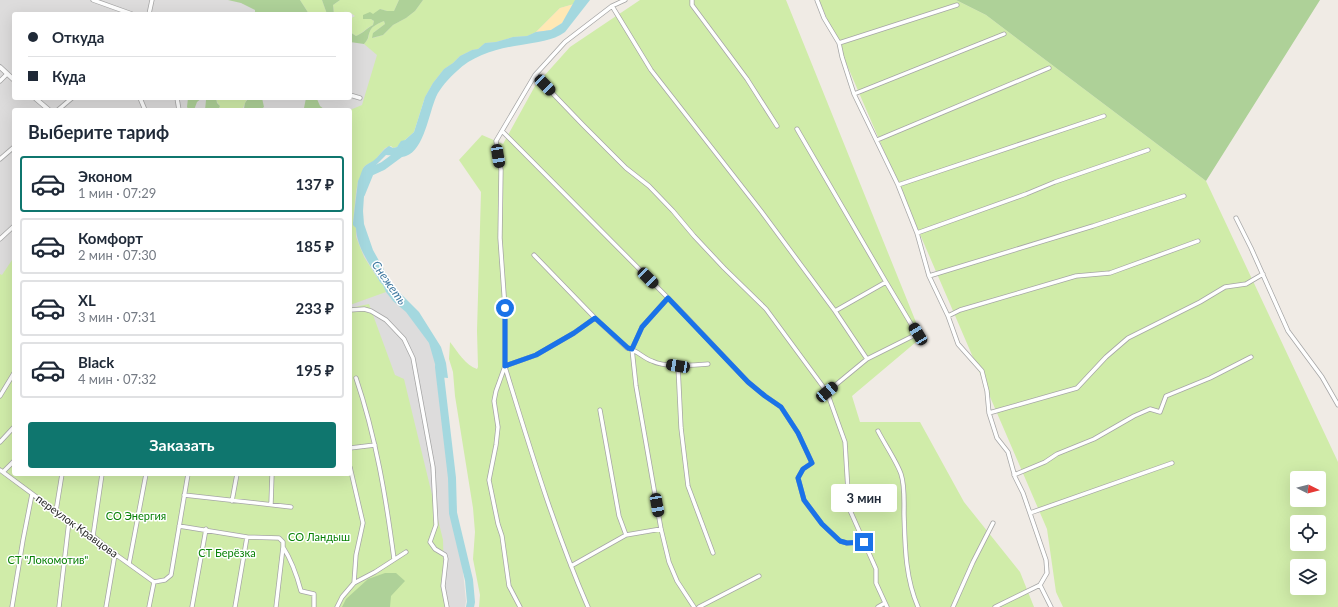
<!DOCTYPE html>
<html lang="ru">
<head>
<meta charset="utf-8">
<style>
  :root { --surface:#fff; --page:#f6f6f7; --text:#1f2937; --muted:#747a83; --line:#e0e1e3; --accent:#0f766e }
  body { margin:0; font-family:Lato,sans-serif; background:var(--page); color:var(--text); height:100vh; display:flex; flex-direction:column; font-size:15px; white-space:nowrap }
  * { box-sizing:border-box; margin:0 }
  p { font-size:13px; color:var(--muted) }
  .icon { flex:none; width:22px; height:22px; fill:none; stroke:currentColor; stroke-width:2; stroke-linecap:round; stroke-linejoin:round }
  .map { position:relative; flex:1; overflow:hidden }
  .panel { position:absolute; left:12px; top:108px; width:340px; height:368px; display:flex; flex-direction:column; background:var(--surface); border-radius:4px; box-shadow:0 4px 16px #0002 }
  .panel>* { flex:none }
  .banner { position:absolute; left:12px; top:12px; width:340px; height:88px; border-radius:4px; box-shadow:0 4px 16px #0002; display:grid; align-content:center; height:88px; padding:0 16px; background:var(--surface) }
  .needle { width:26px; rotate:96deg }
  .buttons { position:absolute; left:1290px; top:471px; display:grid; gap:8px }
  .buttons a { display:grid; place-items:center; width:36px; height:36px; border-radius:4px; background:var(--surface); box-shadow:0 4px 16px #0002; font-size:20px }
  .end { position:absolute; width:18px; height:18px; margin:-9px; border:5px solid #1a73e8; background:#fff; box-shadow:0 0 0 2px #fff }
  .from { border-radius:50% }
  .bubble { position:absolute; height:28px; border-radius:4px; background:var(--surface); box-shadow:0 4px 16px #0002; font-size:13px; font-weight:700; line-height:28px; text-align:center }
  .car { position:absolute; width:12px; height:24px; margin:-12px -6px; border-radius:5px; box-shadow:0 0 3px 1px #0007; background:linear-gradient(#222 24%,#8ab4d8 0 40%,#222 0 76%,#8ab4d8 0 86%,#222 0) }
  .banner b { display:flex; align-items:center; gap:14px; height:38px; font-size:15px }
  .banner b+b { border-top:1px solid var(--line) }
  .banner i { width:10px; height:10px; background:var(--text) }
  ul { padding:0; list-style:none }
  li { display:flex; align-items:center; gap:12px; height:56px; margin:0 8px 6px; padding:0 8px; border:2px solid var(--line); border-radius:4px }
  li div { flex:1 }
  li b { display:block; font-size:15px }
  li em { font-style:normal; font-weight:700 }
  li.on { border-color:var(--accent) }
  li>.icon { width:36px; height:36px; stroke-width:1.5 }
  h2 { padding:0 16px; font-size:18px; line-height:48px }
  .button { display:flex; gap:8px; margin-top:auto; padding:8px 16px }
  .button a { flex:1; height:46px; border-radius:4px; background:var(--accent); color:#fff; font-size:16px; font-weight:700; line-height:46px; text-align:center }
  .map>svg:first-child { display:block }
</style>
</head>
<body>
<div class="map">
<svg width="1338" height="607" viewBox="0 0 1338 607">
  <rect width="100%" height="100%" fill="#f0ebe5"/>
  <path fill="#dddcdc" fill-rule="evenodd" d="M0,0H579L552,33L486,46L443,74L386,151L366,171L357,201L360,239L433,343L444,385L466,601L465,607H0ZM14,14H350V98H14ZM14,110H350V474H14Z"/>
  <path fill="#d0eca9" fill-rule="evenodd" d="M300,0H322L327,14H309Z
    M340,0H399L394,11H387L380,9L371,19L374,21L373,25C366,28 362,34 356,36L350,32V19L355,16C345,8 344,14 334,14L333,5Z
    M423,0H575L574,4L560,8L536,32L527,36L513,37L496,42L485,43L478,49L472,50L460,56L453,63L444,69L433,83L425,97L414,132L397,147L393,148L391,146L385,148L374,161L366,165L363,168L362,175L358,181L356,192L353,223L356,228V237L364,257L380,282L383,285L386,292L350,305V110L362,105L377,55L364,44C371,36 367,38 370,31C372,26 379,23 384,21L385,24L373,33V38L383,35L393,25L406,18L415,11Z
    M640,0H786L922,337L852,396L860,422H920L964,502L1020,572L1034,607H479L480,595L473,559L475,532L473,508L455,396L453,372L449,359L450,342C457,351 466,366 477,369L478,367L477,331L481,192L459,160L482,135L503,144L535,86L570,47Z
    M819,0H956L986,15L1206,181L1338,462V607H1063L1056,592L1047,529ZM1297,478H1319V500H1297ZM1297,522H1319V544H1297ZM1297,566H1319V588H1297Z
    M216,98H252L247,99L242,110H218L220,106L217,102Z
    M14,257V474H350V308L369,304L395,375L404,379L443,540L445,607H0V274L2,275Z"/>
  <path fill="#aed198" d="M228,0H300L309,14H255V10L241,3Z
    M322,0H340L333,5L334,14H327Z
    M399,0H423L415,11L406,18L393,25L383,35L372,38L373,33L385,24L384,21C379,23 372,26 370,31C367,38 370,37 364,44L350,42V32L356,36C362,34 367,28 373,25L374,21L371,19H363V15L370,12L373,14L380,9L387,11H394Z
    M956,0H1320L1206,181L986,15Z
    M188,98H202L197,102L194,110H189L187,107Z
    M204,98H216L217,103L220,106L218,110H205L206,100Z
    M252,98H262L264,107L260,110H242L244,109C245,102 245,100 252,98Z
    M306,98L317,99L320,106L325,110H292L304,108Z
    M385,573H396L405,581L391,596L390,607H342L346,599L368,579Z"/>
  <path fill="#ffe8b4" d="M574,4L562,23L551,30L536,32L560,8Z"/>
  <path fill="#a4d8df" d="M575,0H590L565,32C553,41 536,42 521,45C499,48 473,55 457,71C449,78 440,88 436,97C429,113 424,150 406,156C398,159 393,155 386,155L373,168L365,181L363,211L364,224L373,250L388,277L398,291L419,312L441,347L446,363L448,378L437,377V371L429,343L406,312L393,301L386,292L383,285L380,282C371,265 357,249 356,228L353,225V223L358,181C361,176 361,170 365,166C367,164 370,163 373,161C379,157 382,150 389,146L393,148L397,147L401,141L405,140L414,132L425,97L433,83L444,69L453,63L460,56L472,50L478,49L485,43L496,42L513,37L527,36L536,32L551,30L562,23Z"/>
  <g fill="none" stroke-linecap="round" stroke-linejoin="round">
    <path stroke="#a4d8df" stroke-width="8" d="M361,194L370,172L383,166L402,152
      M439,367L452,478L453,513L469,580L471,602L470,607"/>
    <defs>
      <path id="minor" d="M93,0L132,14
        M692,0V5L747,79L777,126
        M817,0L824,18L839,43L842,57L854,94L898,185L917,233L929,276L948,316L958,344L982,371L987,391L989,413L997,438L1008,452L1015,477L1023,493L1046,560L1047,573L1040,585L1051,607
        M612,6L651,70L761,211L835,311L867,359
        M149,14L152,0
        M839,43L957,5
        M535,75L583,125L626,168L649,186L673,211L694,236L724,268L766,309L827,392L845,442L849,508L876,569V583L887,607
        M0,81L7,74
        M854,94L1004,34
        M350,95L360,98
        M140,98L145,110
        M177,98L179,110
        M58,110L72,98
        M797,129L886,282L917,334L867,359L827,392
        M502,131L679,309L748,382L765,396L781,407L798,433L812,463L803,469L798,478L804,500L822,524L840,541L847,543L864,542
        M877,140L1049,68
        M0,159L14,147
        M898,185L1104,116
        M1236,218L1251,248L1288,331L1322,377L1338,405
        M917,233L1026,194L1055,182L1148,150
        M0,239L14,226
        M534,255L595,318L627,348C637,350 643,358 652,361C666,368 692,365 708,364
        M929,276L1093,226L1184,196
        M668,298L642,327L632,349L636,386L661,529L669,562L677,581L694,607
        M350,310L364,309L371,311L386,320L404,339L413,358L433,467L436,525L430,542L435,549L445,555L446,559L443,586L447,607
        M835,311L886,282
        M948,316L960,310L1076,276L1110,273L1198,241
        M505,366L536,355L574,333L595,318
        M678,366L681,428L688,486L713,553
        M505,367C530,448 554,529 588,607
        M356,378C376,437 386,498 394,559
        M0,396L14,373
        M600,410L619,516L626,535
        M989,413L1077,388L1106,357L1128,338L1200,302L1225,287L1246,284L1263,274
        M878,431C884,443 897,462 901,474C905,486 904,501 904,514C905,545 905,577 918,607
        M0,442L14,427
        M350,448L375,445
        M0,470L69,521L93,536L115,554L154,582
        M3,472L14,461
        M1014,475L1045,462L1057,454L1094,439L1134,416L1150,409L1160,412L1166,396L1210,378L1251,357
        M184,495L291,507
        M232,501L237,474
        M271,504L272,474
        M56,511L62,474
        M1030,513L1172,463
        M179,526L247,537L279,538L283,542V547L276,607
        M93,536L102,474
        M283,547C292,561 297,576 301,591L314,594V607
        M129,564L146,474
        M571,566L626,535L661,529
        M154,582L165,580L171,575L188,474
        M354,583L375,572L406,552
        M12,607L23,540L32,494
        M59,607L69,521
        M106,607L115,554
        M149,607L154,582
        M192,607L206,529
        M235,607L247,537
        M337,607L342,597L354,583L356,555L363,523L350,467
        M520,607L509,586L502,536L498,524L489,480L496,445L498,427L494,401L496,391L505,366V308L500,238L501,170L496,141L535,75L565,42L612,6L625,0
        M699,607L759,576
        M878,607L885,603
        M953,607L973,562L993,523
        M995,607L1040,585"/>
      <path id="tertiary" d="M0,67L14,80
        M35,98L49,110"/>
    </defs>
    <use href="#minor" stroke="#a6a6a6" stroke-width="5"/>
    <use href="#tertiary" stroke="#a6a6a6" stroke-width="5.5"/>
    <use href="#minor" stroke="#fff" stroke-width="3.5"/>
    <use href="#tertiary" stroke="#fff" stroke-width="4"/>
  </g>
  <g fill="none" stroke-linecap="round" stroke-linejoin="round">
    <path stroke="#1a73e8" stroke-width="5" d="M505,308V366L536,355L574,333L595,318L628,348L632,349L642,327L668,298L748,382L765,396L781,407L798,433L812,463L803,469L798,478L804,500L822,524L840,541L847,543L864,542"/>
  </g>
  <g text-anchor="middle" stroke-width="3" stroke-linejoin="round" paint-order="stroke">
    <g font-size="11" fill="#0a8208" stroke="#fff">
      <text x="136" y="520">СО Энергия</text>
      <text x="319" y="541">СО Ландыш</text>
      <text x="227" y="557">СТ Берёзка</text>
      <text x="48" y="564">СТ "Локомотив"</text>
    </g>
    <g font-size="11" fill="#1f1f1f" stroke="#fff">
      <text transform="translate(77 526) rotate(36)" y="4">переулок Кравцова</text>
    </g>
    <g font-size="12" font-style="italic" fill="#427ba2" stroke="#fff">
      <text transform="translate(389 283) rotate(55)" y="4">Снежеть</text>
    </g>
  </g>
</svg>
<div class="buttons">
<a><svg class="needle" viewBox="-14 -14 28 28"><path d="M0-13l5 13h-10z" fill="#e53935"/><path d="M0 13l5-13h-10z" fill="#747a83"/></svg></a>
<a><svg class="icon" aria-label="locate" viewBox="0 0 24 24"><circle cx="12" cy="12" r="6"/><path d="M12 2v4M12 18v4M2 12h4M18 12h4"/></svg></a>
<a><svg class="icon" aria-label="layers" viewBox="0 0 24 24"><path d="M12 4l9 5-9 5-9-5zM3 14l9 5 9-5"/></svg></a>
</div>
<i class="end from" style="left:505px;top:308px"></i>
<i class="end" style="left:864px;top:542px"></i>
<div class="bubble" style="left:831px;top:484px;width:66px">3 мин</div>
<i class="car" style="left:545px;top:85px;rotate:136deg"></i>
<i class="car" style="left:498px;top:156px;rotate:171deg"></i>
<i class="car" style="left:648px;top:278px;rotate:135deg"></i>
<i class="car" style="left:918px;top:334px;rotate:329deg"></i>
<i class="car" style="left:678px;top:366px;rotate:279deg"></i>
<i class="car" style="left:827px;top:392px;rotate:50deg"></i>
<i class="car" style="left:657px;top:505px;rotate:170deg"></i>
<div class="banner">
<b><i class="from"></i>Откуда</b>
<b><i></i>Куда</b>
</div>
<section class="panel">
<h2>Выберите тариф</h2>
<ul>
<li class="on"><svg class="icon" aria-label="car" viewBox="0 0 24 24"><path d="M5 17H2v-5l4-1 3-4h7l3 4 3 1v5h-3M9 17h6M6 11h13"/><circle cx="7" cy="17" r="2"/><circle cx="17" cy="17" r="2"/></svg><div><b>Эконом</b><p>1 мин · 07:29</p></div><em>137 ₽</em></li>
<li><svg class="icon" aria-label="car" viewBox="0 0 24 24"><path d="M5 17H2v-5l4-1 3-4h7l3 4 3 1v5h-3M9 17h6M6 11h13"/><circle cx="7" cy="17" r="2"/><circle cx="17" cy="17" r="2"/></svg><div><b>Комфорт</b><p>2 мин · 07:30</p></div><em>185 ₽</em></li>
<li><svg class="icon" aria-label="car" viewBox="0 0 24 24"><path d="M5 17H2v-5l4-1 3-4h7l3 4 3 1v5h-3M9 17h6M6 11h13"/><circle cx="7" cy="17" r="2"/><circle cx="17" cy="17" r="2"/></svg><div><b>XL</b><p>3 мин · 07:31</p></div><em>233 ₽</em></li>
<li><svg class="icon" aria-label="car" viewBox="0 0 24 24"><path d="M5 17H2v-5l4-1 3-4h7l3 4 3 1v5h-3M9 17h6M6 11h13"/><circle cx="7" cy="17" r="2"/><circle cx="17" cy="17" r="2"/></svg><div><b>Black</b><p>4 мин · 07:32</p></div><em>195 ₽</em></li>
</ul>
<div class="button"><a>Заказать</a></div>
</section>
</div>
</body>
</html>
